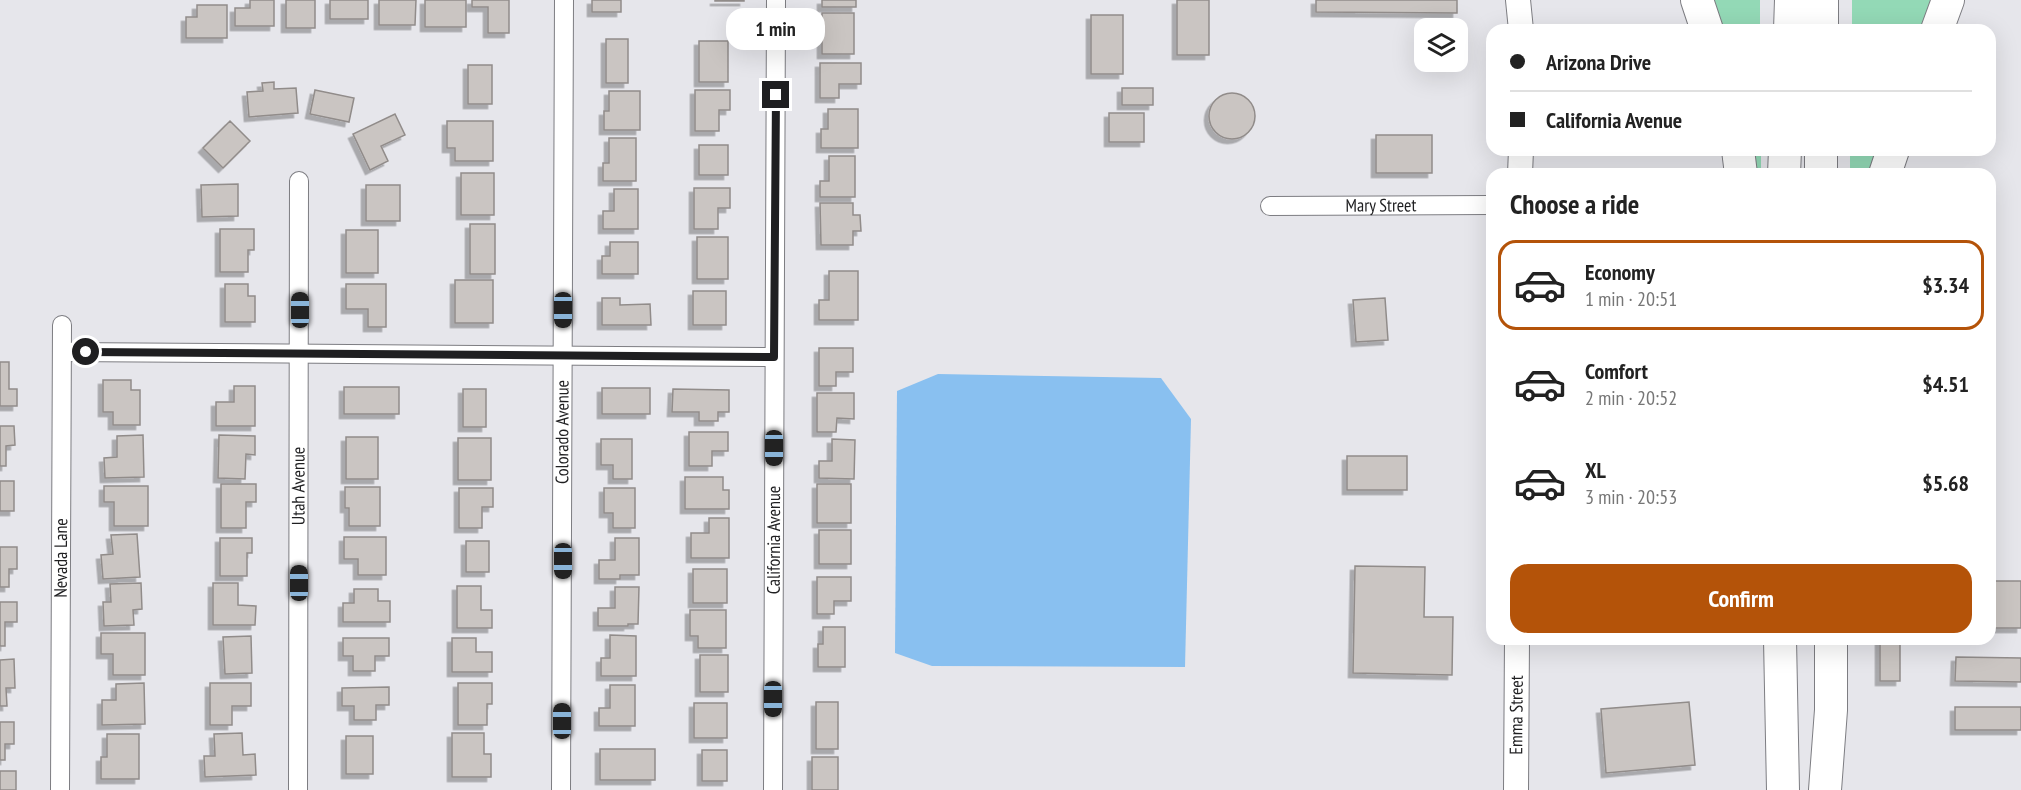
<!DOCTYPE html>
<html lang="en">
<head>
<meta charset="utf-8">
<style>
  :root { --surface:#fff; --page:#f2f2f2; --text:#222; --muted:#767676; --line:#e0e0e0; --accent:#b45309 }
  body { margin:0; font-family:"PT Sans Narrow",sans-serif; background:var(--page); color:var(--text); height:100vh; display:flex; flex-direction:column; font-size:22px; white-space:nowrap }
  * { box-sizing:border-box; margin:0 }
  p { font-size:20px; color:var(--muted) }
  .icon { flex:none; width:33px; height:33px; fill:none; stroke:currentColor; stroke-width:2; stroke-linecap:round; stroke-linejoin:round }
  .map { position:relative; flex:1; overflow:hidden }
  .drawer { position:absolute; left:1486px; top:168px; width:510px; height:477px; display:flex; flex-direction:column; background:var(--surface); border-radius:18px; box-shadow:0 6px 24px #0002 }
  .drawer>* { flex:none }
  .top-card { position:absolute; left:1486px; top:24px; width:510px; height:132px; border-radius:18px; box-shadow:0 6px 24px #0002; display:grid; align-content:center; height:132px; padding:0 24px; background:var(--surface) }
  .fabs { position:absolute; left:1414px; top:18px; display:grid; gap:12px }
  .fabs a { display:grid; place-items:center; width:54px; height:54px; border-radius:12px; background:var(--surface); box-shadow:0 6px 24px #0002; font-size:30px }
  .end { position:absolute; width:27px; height:27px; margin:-14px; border:8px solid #1f1f21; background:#fff; box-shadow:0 0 0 3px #fff }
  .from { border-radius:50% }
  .bubble { position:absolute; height:42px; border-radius:18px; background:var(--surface); box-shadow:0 6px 24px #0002; font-size:20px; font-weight:700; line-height:42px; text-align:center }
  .car { position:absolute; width:18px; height:36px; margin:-18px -9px; border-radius:8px; box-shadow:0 0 4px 2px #0007; background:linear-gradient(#222 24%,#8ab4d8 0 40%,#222 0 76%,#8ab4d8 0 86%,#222 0) }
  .top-card b { display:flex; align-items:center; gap:21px; height:57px; font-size:22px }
  .top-card b+b { border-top:2px solid var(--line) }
  .top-card i { width:15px; height:15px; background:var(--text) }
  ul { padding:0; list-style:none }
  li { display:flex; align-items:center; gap:18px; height:90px; margin:0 12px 9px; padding:0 12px; border:3px solid transparent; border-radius:18px }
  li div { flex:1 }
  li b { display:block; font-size:22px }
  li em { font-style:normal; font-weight:700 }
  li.current { border-color:var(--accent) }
  li>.icon { width:54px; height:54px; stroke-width:1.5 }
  h2 { padding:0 24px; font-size:27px; line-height:72px }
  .cta { display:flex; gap:12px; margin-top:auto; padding:12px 24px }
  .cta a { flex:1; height:69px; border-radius:18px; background:var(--accent); color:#fff; font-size:24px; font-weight:700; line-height:69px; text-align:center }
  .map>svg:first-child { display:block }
</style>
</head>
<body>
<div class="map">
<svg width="2021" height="790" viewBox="0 0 2021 790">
  <defs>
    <filter id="shadow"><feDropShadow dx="-4.5" dy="4.5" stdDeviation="0" flood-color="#0004"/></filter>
  </defs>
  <rect width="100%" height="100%" fill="#e6e6eb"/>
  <path fill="#93d9b6" d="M1707,0H1760V30H1717Z
    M1852,0H1934L1923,30H1852Z
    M1747,150H1761V174H1750Z
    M1850,150H1880L1873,174H1850Z"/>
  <path fill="#89c0f0" d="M938,374L1161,378L1191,419L1185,667L932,666L895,653L897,391Z"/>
  <path fill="#cac5c2" stroke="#918c8a" stroke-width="1.5" filter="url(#shadow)" d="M250,0H274V26H235V8H250Z
    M286,0H315V28H286Z
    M330,0H368V19H330Z
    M379,0H416L415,25H379Z
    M425,0H466V27H425Z
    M472,0H509V33H488V7H472Z
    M592,0H621V12H592Z
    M715,0H744V1H715Z
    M822,0H856V7H822Z
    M1177,0H1209V55H1177Z
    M1316,0H1457V13L1316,12Z
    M197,5H227V38H186V17H197Z
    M822,13H854V54H822Z
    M1091,15H1123V74H1091Z
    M606,39H628V83H606Z
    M699,41H728V82H699Z
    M820,63H861V84H839V98H820Z
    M468,65H492V104H468Z
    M274,82V89L296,88L298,113L249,117L247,92L263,91L262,83Z
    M1122,88H1153V105H1122Z
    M315,90L354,98L349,122L310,114Z
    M695,90H730V110H719V131H695Z
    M609,91H640V130H604V111H609Z
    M1209 116a23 23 0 1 1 46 0a23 23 0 1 1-46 0Z
    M828,109H858V148H821V129H828Z
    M1109,113H1144V142H1109Z
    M395,114L405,135L381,146L388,161L370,170L353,134Z
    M230,121L250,141L223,168L203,148Z
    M447,121H493V161H455V148H447Z
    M1376,135H1432V173H1376Z
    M609,138H636V181H603V163H609Z
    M699,145H728V175H699Z
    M829,156H855V197H820V181H829Z
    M461,173H494V215H461Z
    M238,184V216L202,217L201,185Z
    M366,185H400V221H366Z
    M694,188H730V208H718V229H694Z
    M614,189H638V229H603V211H614Z
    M820,203H853V215H860L861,231H853V245H821Z
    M470,224H495V274H470Z
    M220,229H254V250H248V272H220Z
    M346,230H378V273H346Z
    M697,237H728V279H697Z
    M610,242H638V274H602V256H610Z
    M829,271H858V320H819V300H829Z
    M455,280H493V323H455Z
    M225,284H248V296H255V322H225Z
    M346,284H386V327H368V309H346Z
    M693,291H726V325H693Z
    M602,298H620V305L650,304L651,325H602Z
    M1385,298L1388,340L1356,342L1353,300Z
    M819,348H853V372H836V386H819Z
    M0,362H9V389H17V406H0Z
    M103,380H131V390H140V425H113V412H103Z
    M234,386H255V426H216V402H234Z
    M344,387H399V414H344Z
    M602,388H650V414H602Z
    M463,389H486V427H463Z
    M673,389L729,390V412H718V421H699V412H672Z
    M817,393H854V419L837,418L836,432H817Z
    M0,426H14L15,445L6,446V466H0Z
    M689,432H728V451H712V466H689Z
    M143,435L144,477L105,478L104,458L117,457V436Z
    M219,435L255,436V455L246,454L245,479L218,478Z
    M346,437H378V479H346Z
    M458,438H491V480H458Z
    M601,439H632V479H613V465H601Z
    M832,439L855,440L854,479L819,478V461H832Z
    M1347,456H1407V490H1347Z
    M685,477H723V490H729V509H685Z
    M0,481H14V511H0Z
    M221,484H256V502H246V528H221Z
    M817,484H851V523H817Z
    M104,486H148V526H114V502H104Z
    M345,487H380V526H349V508H345Z
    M459,488H493V507H482V528H459Z
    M604,488H635V528H613V513H604Z
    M709,518H729V558H691V533H709Z
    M819,530H851V564H819Z
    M137,534L140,577L103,579L101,555L113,554L111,535Z
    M344,537H386V575H358V559H344Z
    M220,538H252V553H247V576H220Z
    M615,538H639V575H620V579H599V560H615Z
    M466,541H489V572H466Z
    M0,547H17V569H9V587H0Z
    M1355,566L1425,567L1424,617H1453L1452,675L1353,673Z
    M693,569H727V603H693Z
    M817,577H851V601H834V614H817Z
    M1990,581H2021V628H1990Z
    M141,583L142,609L133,610L134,625L104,626L103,602H111L110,584Z
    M213,583H238V605L256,606L255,625H213Z
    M457,586H481V610H492V628H457Z
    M615,587H639L638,624H628V626H598V608H615Z
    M354,589H378V601H390V622H343V603H354Z
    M0,602H17V622H5V646H0Z
    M690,610H726V648H698V636H690Z
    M823,627H845V667H818V644H823Z
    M101,633H145V675H113V654H101Z
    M610,635L636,636V676H601V658H610Z
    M251,636L252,673L225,674L223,637Z
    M343,638H389V656H375V671H353V656H343Z
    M452,638H476V652H492V672H452Z
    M1880,639H1900V681H1880Z
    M700,655H728V692H700Z
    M1956,657L2021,658V682L1955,681Z
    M14,659L15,688H6L7,706H0V660Z
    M144,683L145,724L102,725V700H116V684Z
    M210,683H251V706H232V725H210Z
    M458,683H492V704H487V725H458Z
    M610,685H635V726H599V708H610Z
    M389,687V705H376V720H354V706H342V688Z
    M816,702H838V749H816Z
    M1689,702L1695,765L1606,773L1601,709Z
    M694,703H727V738H694Z
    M1955,707H2021V730H1955Z
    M0,722H14V744H5V760H0Z
    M242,733L243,755L255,754L256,775L205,777L204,756H215L214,734Z
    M452,733H484V754H491V777H452Z
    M107,734H139V779H101V757H107Z
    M346,736H373V774H346Z
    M600,749H655V780H600Z
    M702,750H727V781H702Z
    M812,757H838V790H812Z
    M0,771H16V790H0Z"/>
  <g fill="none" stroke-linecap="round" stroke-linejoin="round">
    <defs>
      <g id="street">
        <path id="s1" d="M1270,206L1492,205"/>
        <path d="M62,352L774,357"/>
        <path id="s2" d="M60,790L62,325"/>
        <path id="s3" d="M298,790L299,181"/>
        <path id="s4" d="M561,790L564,0"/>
        <path id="s5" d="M773,790L776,0"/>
      </g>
      <g id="secondary">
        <path d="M1518,0L1521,30"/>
        <path d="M1520,174L1521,150"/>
        <path id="s6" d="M1516,790L1517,639"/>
      </g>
      <path id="highway" d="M1697,0L1707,30
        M1790,30L1791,0
        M1822,30V0
        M1937,30L1948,0
        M1738,150L1741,174
        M1784,174L1785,150
        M1821,174V150
        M1885,174L1893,150
        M1780,639L1783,790
        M1825,790L1831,710V639"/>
    </defs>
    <use href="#street" stroke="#7d7d82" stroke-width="20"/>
    <use href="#secondary" stroke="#7d7d82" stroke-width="26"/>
    <use href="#highway" stroke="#7d7d82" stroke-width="34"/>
    <use href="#street" stroke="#fff" stroke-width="18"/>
    <use href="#secondary" stroke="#fff" stroke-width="24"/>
    <use href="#highway" stroke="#fff" stroke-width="32"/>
  </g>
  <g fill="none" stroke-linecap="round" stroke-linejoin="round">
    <path stroke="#1f1f21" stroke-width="8" d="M86,352L774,357L776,95"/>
  </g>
  <g text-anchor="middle" stroke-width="5" stroke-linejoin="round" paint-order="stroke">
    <g font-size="18" fill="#1f1f21" stroke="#f3f3f9">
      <text dy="6" stroke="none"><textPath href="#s1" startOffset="111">Mary Street</textPath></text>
      <text dy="6" stroke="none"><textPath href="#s4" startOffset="358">Colorado Avenue</textPath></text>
      <text dy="6" stroke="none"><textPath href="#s3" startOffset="304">Utah Avenue</textPath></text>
      <text dy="6" stroke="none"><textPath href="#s5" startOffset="250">California Avenue</textPath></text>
      <text dy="6" stroke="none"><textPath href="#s2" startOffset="232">Nevada Lane</textPath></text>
      <text dy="6" stroke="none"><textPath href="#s6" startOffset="75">Emma Street</textPath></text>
    </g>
  </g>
</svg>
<div class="fabs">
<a><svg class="icon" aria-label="layers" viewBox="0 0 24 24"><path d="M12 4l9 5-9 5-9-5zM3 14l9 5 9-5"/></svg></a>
</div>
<i class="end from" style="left:86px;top:352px"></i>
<i class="end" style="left:776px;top:95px"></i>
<div class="bubble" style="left:726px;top:8px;width:99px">1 min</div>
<i class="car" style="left:300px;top:310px;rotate:0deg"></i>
<i class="car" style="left:563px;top:310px;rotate:180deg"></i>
<i class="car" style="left:774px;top:448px;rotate:180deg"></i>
<i class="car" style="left:563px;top:561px;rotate:180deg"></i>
<i class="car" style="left:299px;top:583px;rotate:0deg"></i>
<i class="car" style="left:773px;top:699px;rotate:180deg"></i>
<i class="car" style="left:562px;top:721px;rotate:0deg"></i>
<div class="top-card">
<b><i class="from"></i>Arizona Drive</b>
<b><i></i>California Avenue</b>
</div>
<section class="drawer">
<h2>Choose a ride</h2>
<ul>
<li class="current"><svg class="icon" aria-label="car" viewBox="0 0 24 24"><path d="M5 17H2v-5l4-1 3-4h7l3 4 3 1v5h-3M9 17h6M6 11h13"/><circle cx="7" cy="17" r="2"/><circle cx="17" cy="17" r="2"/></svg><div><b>Economy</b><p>1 min · 20:51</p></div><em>$3.34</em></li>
<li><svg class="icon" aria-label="car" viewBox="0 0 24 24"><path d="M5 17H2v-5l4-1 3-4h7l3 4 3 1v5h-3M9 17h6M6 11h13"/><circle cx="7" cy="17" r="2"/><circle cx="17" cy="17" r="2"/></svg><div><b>Comfort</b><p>2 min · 20:52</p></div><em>$4.51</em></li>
<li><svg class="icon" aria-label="car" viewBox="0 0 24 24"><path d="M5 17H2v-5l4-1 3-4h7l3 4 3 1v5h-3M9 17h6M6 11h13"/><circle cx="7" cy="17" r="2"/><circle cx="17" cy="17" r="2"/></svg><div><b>XL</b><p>3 min · 20:53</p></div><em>$5.68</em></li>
</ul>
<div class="cta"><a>Confirm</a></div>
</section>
</div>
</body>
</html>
